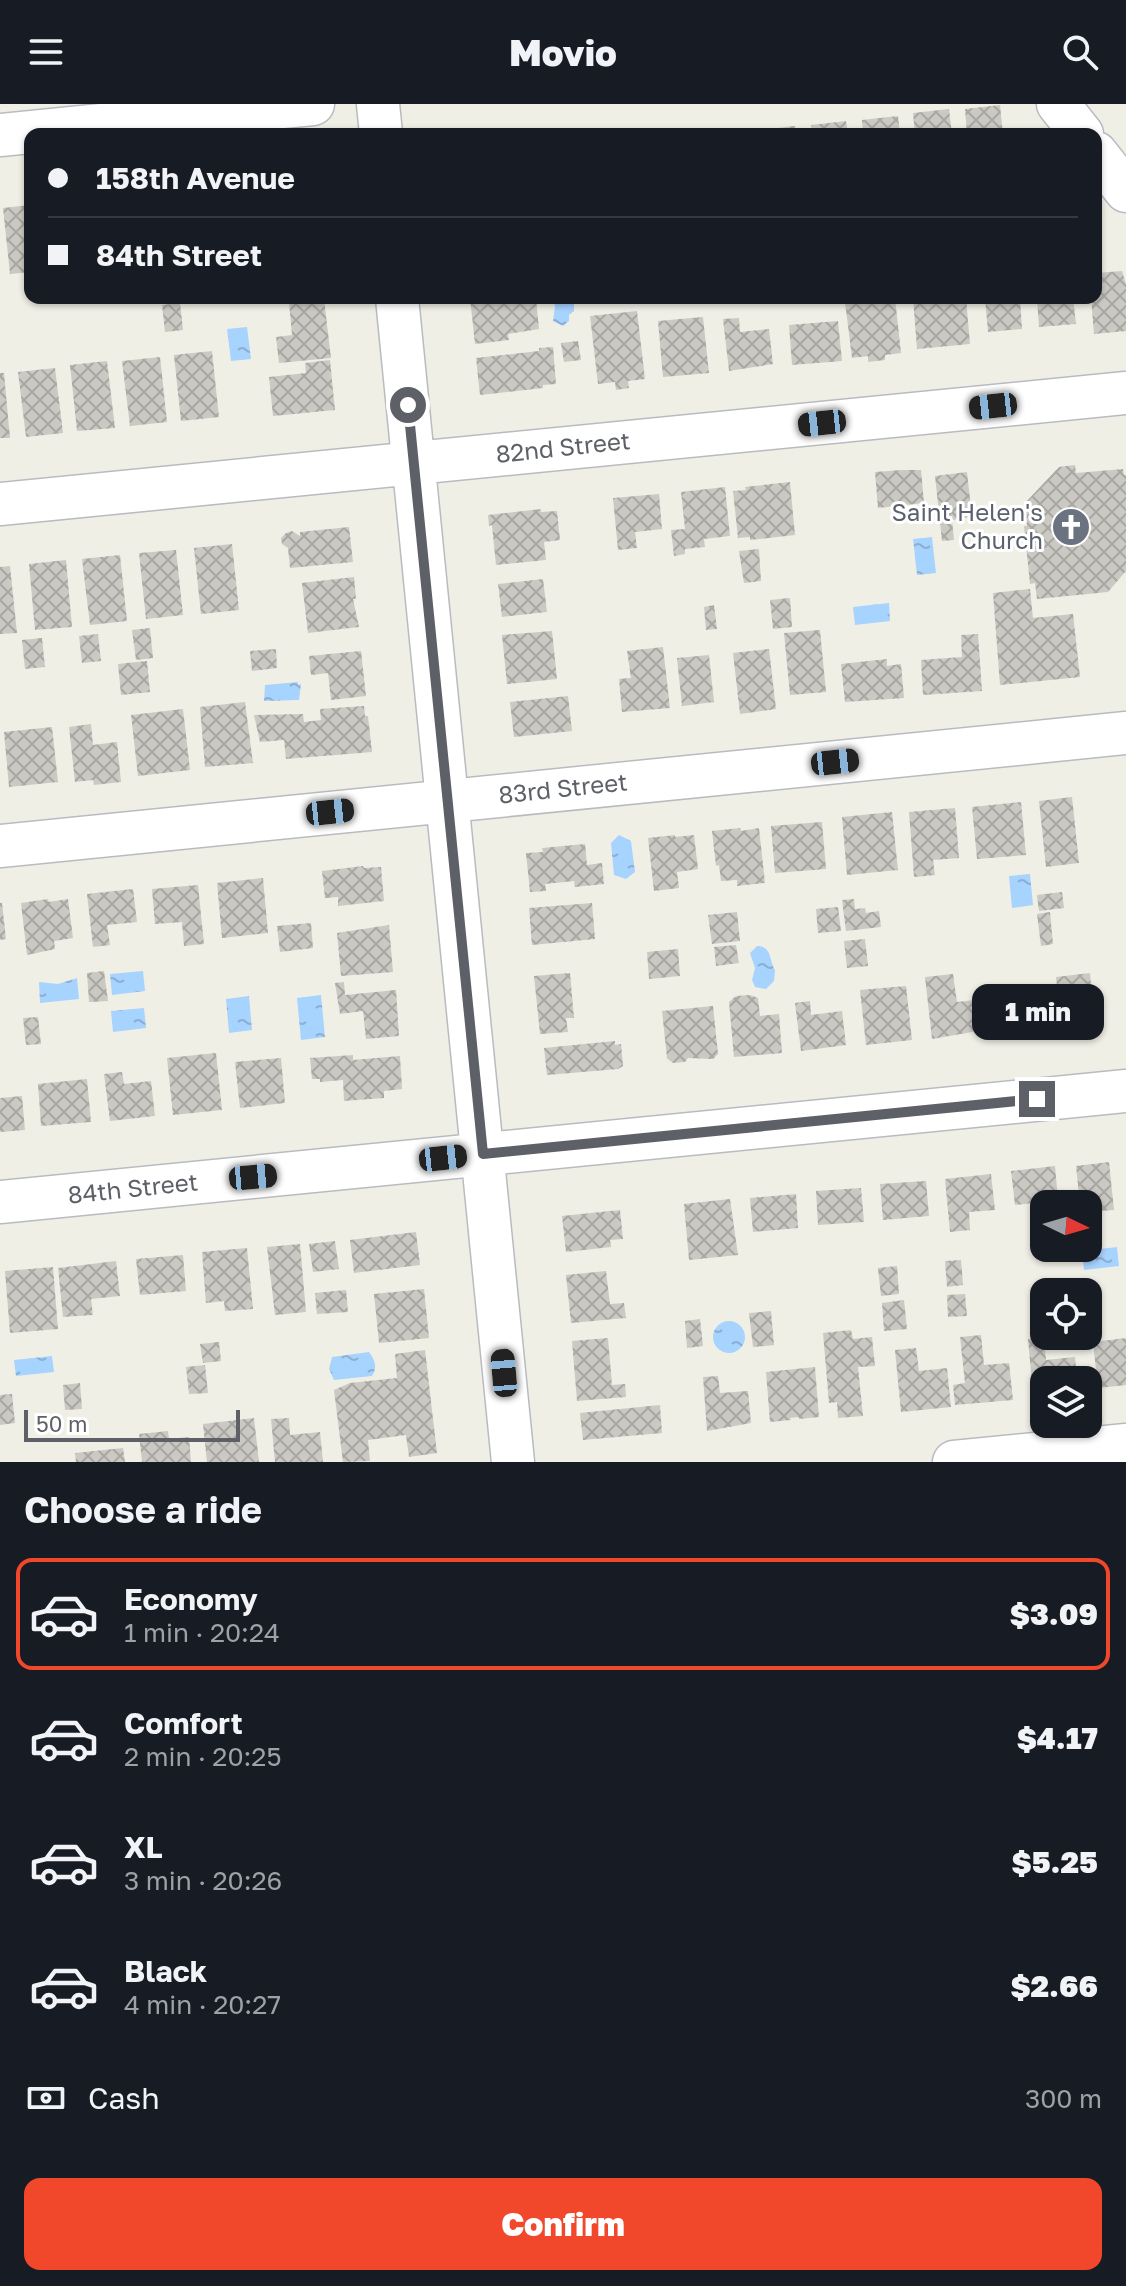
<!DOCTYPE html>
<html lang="en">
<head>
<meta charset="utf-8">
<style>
  :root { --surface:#171b24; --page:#242831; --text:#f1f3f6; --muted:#9ea1a6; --line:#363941; --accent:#f1472b }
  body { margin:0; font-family:"Golos Text",sans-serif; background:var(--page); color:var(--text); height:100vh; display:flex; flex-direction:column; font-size:30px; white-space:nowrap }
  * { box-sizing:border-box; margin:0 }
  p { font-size:26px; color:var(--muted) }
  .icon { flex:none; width:44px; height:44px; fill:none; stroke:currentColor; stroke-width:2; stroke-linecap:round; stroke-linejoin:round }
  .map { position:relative; height:1358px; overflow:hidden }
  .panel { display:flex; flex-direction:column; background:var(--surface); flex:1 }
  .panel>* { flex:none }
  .guide { position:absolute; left:24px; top:24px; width:1078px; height:176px; border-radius:16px; box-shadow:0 2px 6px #0004; display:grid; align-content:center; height:176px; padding:0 24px; background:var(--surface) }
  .needle { width:52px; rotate:95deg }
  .buttons { position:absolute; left:1030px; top:1086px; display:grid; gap:16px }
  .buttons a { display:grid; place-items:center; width:72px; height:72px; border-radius:16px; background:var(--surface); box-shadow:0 2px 6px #0004; font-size:40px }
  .scale { position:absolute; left:24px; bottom:20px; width:216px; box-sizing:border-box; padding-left:8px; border:4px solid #5d6167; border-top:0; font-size:22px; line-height:28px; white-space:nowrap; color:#5d6167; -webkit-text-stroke:6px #fff; paint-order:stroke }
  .end { position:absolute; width:36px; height:36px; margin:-18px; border:10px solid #5d6167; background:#fff; box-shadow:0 0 0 4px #fff }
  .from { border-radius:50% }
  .bubble { position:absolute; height:56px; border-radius:16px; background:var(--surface); box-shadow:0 2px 6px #0004; font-size:26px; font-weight:800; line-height:56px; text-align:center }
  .car { position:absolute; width:24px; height:48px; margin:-24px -12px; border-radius:10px; box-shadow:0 0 6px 2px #0007; background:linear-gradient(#222 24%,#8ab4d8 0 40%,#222 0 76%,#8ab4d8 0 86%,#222 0) }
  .guide b { display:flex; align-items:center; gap:28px; height:76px; font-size:30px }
  .guide b+b { border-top:2px solid var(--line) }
  .guide i { width:20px; height:20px; background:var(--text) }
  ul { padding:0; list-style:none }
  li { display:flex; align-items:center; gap:24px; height:112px; margin:0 16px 12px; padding:0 8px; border:4px solid transparent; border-radius:16px }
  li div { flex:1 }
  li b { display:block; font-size:30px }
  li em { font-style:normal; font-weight:800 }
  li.selected { border-color:var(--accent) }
  li>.icon { width:72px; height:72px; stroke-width:1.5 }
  h2 { padding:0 24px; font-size:36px; line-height:96px }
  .pay { display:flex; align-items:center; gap:20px; height:88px; padding:0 24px; font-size:30px }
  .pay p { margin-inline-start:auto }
  .button { display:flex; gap:16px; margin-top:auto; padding:16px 24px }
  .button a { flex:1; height:92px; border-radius:16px; background:var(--accent); color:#fff; font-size:32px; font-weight:800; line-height:92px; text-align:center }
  header { display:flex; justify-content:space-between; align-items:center; height:104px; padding:0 24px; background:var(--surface); font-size:36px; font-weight:800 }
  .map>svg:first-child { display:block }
</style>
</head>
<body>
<header><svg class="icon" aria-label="menu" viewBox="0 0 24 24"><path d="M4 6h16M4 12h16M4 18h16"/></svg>Movio<svg class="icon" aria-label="search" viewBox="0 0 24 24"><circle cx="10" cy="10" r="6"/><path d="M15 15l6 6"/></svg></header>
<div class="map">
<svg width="1126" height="1358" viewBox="0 0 1126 1358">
  <defs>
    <pattern id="water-ripples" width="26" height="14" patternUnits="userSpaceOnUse" patternTransform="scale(2)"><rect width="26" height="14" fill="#a7d3ff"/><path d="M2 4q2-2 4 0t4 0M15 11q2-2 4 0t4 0" fill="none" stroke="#8bafd2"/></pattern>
    <pattern id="building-cross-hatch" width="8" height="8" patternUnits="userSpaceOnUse" patternTransform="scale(2)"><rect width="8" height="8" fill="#cbc9c3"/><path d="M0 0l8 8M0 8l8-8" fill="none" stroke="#a8a7a2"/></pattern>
  </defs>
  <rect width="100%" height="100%" fill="#f0efe6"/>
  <path fill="url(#water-ripples)" d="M552,194H571L574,198V207L569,211V217L563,222L553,217L555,202Z
    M247,223L251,255L231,257L227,225Z
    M932,433L936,469L917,471L913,435Z
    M889,499L890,517L855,521L853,503Z
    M298,578V581L301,580L299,596L264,597L265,581Z
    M619,731L631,737L635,768L626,775L614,771L611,739Z
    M1030,770L1033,801L1012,804L1009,772Z
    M757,842C772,842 769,856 775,866L774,877L766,885L755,883L752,876L755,864L750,849Z
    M143,867L145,887L112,891L110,870Z
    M77,874L79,895L40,899L39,878L58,880Z
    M321,891L325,933L301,936L297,894Z
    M249,892L252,926L229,929L226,895Z
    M144,904L146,924L113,928L111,907Z
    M1117,1143L1119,1162L1084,1166L1082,1147Z
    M713 1233a16 16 0 1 1 32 0a16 16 0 1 1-32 0Z
    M369,1248C376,1257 377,1264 372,1272L334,1276L329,1265L332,1253Z
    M52,1252L54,1268L16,1272L14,1256Z"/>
  <path fill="url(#building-cross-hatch)" d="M1000,1L1003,30H967L965,5Z
    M949,5L952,30H915L913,9Z
    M898,12L900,30H863L862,16Z
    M846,17L848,30H812L811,21Z
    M795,22L796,30H759V26Z
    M30,101V168L10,170L3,104Z
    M1122,167L1126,180V227L1094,230L1091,194H1096V169Z
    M470,194H536L539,225L508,230L509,236L475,240Z
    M880,194H895L901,249L885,251V256L868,258V252L852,254L845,198Z
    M913,194H966L970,240L917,245Z
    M985,194H1020L1022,225L988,228Z
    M1037,194H1073L1076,220L1039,223Z
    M324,195L331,254L279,259L276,233L292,231L289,198Z
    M180,199L183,226L165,228L162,201Z
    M637,207L645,275L628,277L629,284L616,286L615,278L598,280L590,212Z
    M703,213L709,269L663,273L658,217Z
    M739,214L740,228L769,225L773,260L729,267L723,215Z
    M838,217L842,257L792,261L789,221Z
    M578,237L581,256L564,258L561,239Z
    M553,243L556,280L543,281V284L480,291L476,254L539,247V244Z
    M212,247L219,313L181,317L174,251Z
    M160,253L167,318L130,322L122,257Z
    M330,256L335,306L273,312L269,273L306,269L305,259Z
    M107,257L115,324L77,327L70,261Z
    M55,264L63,329L26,333L18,268Z
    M0,269H4L10,334H0Z
    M1075,361L1076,369L1123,365L1124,371H1126V467L1108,488L1037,495L1035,479L1030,480L1024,422H1027L1025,399L1059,363Z
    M902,366H921L924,399L878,404L875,368Z
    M967,368L972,413L952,416L954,436L942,437L935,372Z
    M790,378L795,431L750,436V433L738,434L733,387L746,386L745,383Z
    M725,383L730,432L704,435L705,443L685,445V450L674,452L671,426L685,425L681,388Z
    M659,390L662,425L635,428L637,444L618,446L613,394Z
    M541,405V408L557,407L560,436L544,438L546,456L496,461L492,421L489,422L488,411Z
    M349,423L353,458L290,464L288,444L282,440L281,434L286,429L292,427L300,432V428Z
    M232,440L239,506L201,510L194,444Z
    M759,445L761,477L744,479L739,447Z
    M176,446L183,511L146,515L139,449Z
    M120,451L127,517L90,521L82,455Z
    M66,456L72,523L35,526L29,460Z
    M10,462L17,529L0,530V463Z
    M354,473L356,495H353L359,523L308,529L302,479Z
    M543,475L547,508L502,513L498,480Z
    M1030,485L1033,514L1073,510L1080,573L1000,581L993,489Z
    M790,494L792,523L773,525L770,496Z
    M714,501L717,525L706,526L704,503Z
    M150,524L153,554L136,556L132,526Z
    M820,526L826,588L790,591L784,529Z
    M552,527L557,575L507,580L502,531Z
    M98,530L101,557L82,559L79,532Z
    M978,530L982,587L923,591L921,556L962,553L961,531Z
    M42,534L45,563L25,565L22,536Z
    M663,543L670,604L622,608L619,575L631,574L627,547Z
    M276,545L277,564L252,567L250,547Z
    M769,545L776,605L740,610L733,549Z
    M361,547L366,592L331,596L328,569L311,571L309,552Z
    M709,551L714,598L682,602L677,554Z
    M887,555V562L901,560L904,594L845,598L841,560Z
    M147,557L150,588L121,591L118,560Z
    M568,592L572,627L514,633L510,598Z
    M245,598L253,659L205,663L200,603Z
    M364,602L365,612H368L372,648L286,655L284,636L260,638L254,611L303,610L304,618L321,616L320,605Z
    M183,605L190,666L138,672L131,611Z
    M91,620L93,641L117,638L121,678L94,681L93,676L75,678L69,623Z
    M52,623L58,678L9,683L4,628Z
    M1072,693L1079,759L1046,763L1039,697Z
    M1021,698L1026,751L977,755L972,703Z
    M955,704L959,754L933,756L935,771L914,773L909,708Z
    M892,708L898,766L847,771L842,713Z
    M822,718L826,765L775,769L771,722Z
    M740,724L741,727L759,724L765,779L737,782V776L721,777L719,761L716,762L712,727Z
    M675,731V733L694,731L698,765L677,768L679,784L654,787L648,734Z
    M585,740L587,761L602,759L604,780L575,783L574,777L545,780L546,787L530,788L526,749L543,748L542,744Z
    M363,762L364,764L381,763L384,797L338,802V793L325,794L322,767Z
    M263,774L268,829L222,834L217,779Z
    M198,781L204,840L184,842L182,818L155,820L152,785Z
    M133,785L137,818L107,821L110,841L93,843L87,790Z
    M1062,788L1064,804L1039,807L1037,791Z
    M48,795L49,798L68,795L73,834L54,837L55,845L27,851L21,799Z
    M854,795L855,805L865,804L866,809L879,807L881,823L846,827L842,796Z
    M0,799H2L6,835L0,836Z
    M592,799L595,835L532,841L529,804Z
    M838,803L841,827L818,829L816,805Z
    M737,808L740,837L712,840L708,811Z
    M1050,808L1053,840L1041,842L1037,810Z
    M311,819L313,844L280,848L277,822Z
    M389,821L393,868L341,872L337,829Z
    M865,835L868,862L847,864L844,837Z
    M736,841L739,859L716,862L714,843Z
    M678,845L680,872L649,875L647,848Z
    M104,867L108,897L89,898L87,869Z
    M570,869L574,914H566L568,928L540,930L534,872Z
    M1090,869L1094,915L1061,919L1056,873Z
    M953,870L957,898L974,896L978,927L932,935L925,873Z
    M344,878L345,891L396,886L399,932L366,935L363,907L340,910L335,879Z
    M906,882L912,936L866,941L860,886Z
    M1039,888L1042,923L1025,925L1026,932L1014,933L1013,926L996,928L993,893Z
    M750,891L758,894L760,912L779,910L782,949L734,953L729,898L736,892Z
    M810,897L811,911L842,907L846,941L801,947L795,899Z
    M713,902L718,950L713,955L688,954L685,958L673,959L667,954L662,907Z
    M38,913L41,940L26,941L23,914Z
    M615,937V941L621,940L623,962L618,965L547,971L544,944Z
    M216,949L222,1006L173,1011L167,954Z
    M353,951V956L400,952L402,985L384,987V994L344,997L343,976L320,978V975H312L310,954Z
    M281,954L285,999L240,1004L235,958Z
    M122,968L124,980L151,977L155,1012L110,1017L104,970Z
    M87,975L91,1018L41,1022L38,980Z
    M22,992L25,1026L0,1028V994Z
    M1109,1058L1114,1106L1088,1108V1100H1080L1076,1062Z
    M1055,1062L1058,1096L1015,1101L1011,1067Z
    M991,1070L995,1106L969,1108L970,1126L950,1128L945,1075Z
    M926,1077L929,1112L883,1116L880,1080Z
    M861,1084L864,1118L818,1121L816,1087Z
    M796,1090L798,1124L753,1128L750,1094Z
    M730,1095L738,1151L689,1156L684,1100Z
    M620,1106L623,1135L610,1136L611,1143L566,1148L562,1112Z
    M416,1128L420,1161L354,1169L350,1136Z
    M335,1137L339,1165L313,1168L309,1140Z
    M300,1140L306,1208L275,1211L267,1143Z
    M247,1144L253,1205L225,1207L224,1197L206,1199L202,1148Z
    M183,1151L186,1187L140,1191L136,1155Z
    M961,1156L963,1181L947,1183L945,1157Z
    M116,1157L120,1192L91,1195L93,1211L63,1213L58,1164Z
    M897,1162L899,1190L881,1192L878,1164Z
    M53,1163L58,1225L10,1229L5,1167Z
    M606,1167L610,1200L624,1199L626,1214L571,1219L566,1171Z
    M424,1185L429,1234L379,1239L374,1190Z
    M346,1186L348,1208L317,1210L315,1189Z
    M965,1190L967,1212L948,1213L947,1191Z
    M904,1196L907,1225L884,1227L882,1199Z
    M771,1207L774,1241L753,1243L749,1209Z
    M700,1215L703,1242L687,1244L685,1217Z
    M851,1226L853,1235L872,1233L875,1262L858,1263L863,1312L838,1314L837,1298L829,1299L823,1229Z
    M981,1231L984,1261L1009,1259L1013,1296L955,1301L953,1281L965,1279L960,1233Z
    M1044,1233L1046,1256L1075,1253L1077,1276H1044V1290L1033,1291L1028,1235Z
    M608,1234L612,1281L625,1280L626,1293L577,1297L572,1237Z
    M1126,1234V1281L1098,1284L1093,1238Z
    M219,1238L221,1257L203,1259L200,1240Z
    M916,1244L919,1267L947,1264L951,1303L901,1308L895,1246Z
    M425,1246L437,1349L409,1353L406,1331L368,1336L370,1357L343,1358L334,1286L350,1279L397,1274L395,1250Z
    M205,1261L208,1289L189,1290L186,1263Z
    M815,1263L819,1313L799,1315V1313L790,1314L791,1316L770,1318L766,1268Z
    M718,1272L720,1289L748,1287L751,1319L707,1327L703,1273Z
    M80,1279L82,1305L65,1306L63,1281Z
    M12,1290L15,1319L0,1321V1291Z
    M660,1301L662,1329L583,1336L580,1309Z
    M254,1314L259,1358H207L203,1320Z
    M289,1314L290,1331L320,1328L323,1358H275L271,1315Z
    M168,1327L169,1335L189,1333L191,1358H142L139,1330Z
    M123,1344L125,1358H76L75,1349Z"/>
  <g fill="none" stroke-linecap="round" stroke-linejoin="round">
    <defs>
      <path id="minor" d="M378,0L381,30
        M1058,0L1082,30
        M0,31L313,0
        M1096,49L1126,87
        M397,194L513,1358
        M0,400L1126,289
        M0,742L1126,629
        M0,1098L1126,987
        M954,1358L1126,1341"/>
    </defs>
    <use href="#minor" stroke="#b8bbc0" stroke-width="45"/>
    <use href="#minor" stroke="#fff" stroke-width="42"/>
  </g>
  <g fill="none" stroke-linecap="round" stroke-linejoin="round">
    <path stroke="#5d6167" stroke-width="10" d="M408,301L483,1050L1037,995"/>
  </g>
  <defs>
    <symbol id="church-disc" viewBox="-11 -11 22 22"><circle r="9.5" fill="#6b7280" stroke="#fff"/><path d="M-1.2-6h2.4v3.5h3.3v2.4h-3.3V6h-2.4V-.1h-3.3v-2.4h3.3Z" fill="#fff"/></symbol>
  </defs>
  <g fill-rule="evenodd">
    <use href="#church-disc" x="1049" y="401" width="44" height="44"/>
  </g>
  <g text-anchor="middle" stroke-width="6" stroke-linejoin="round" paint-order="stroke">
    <g font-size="24" fill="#5d6167" stroke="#fff">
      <text transform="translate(563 344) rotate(-6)" y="8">82nd Street</text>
      <text transform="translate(563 685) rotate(-6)" y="8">83rd Street</text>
      <text transform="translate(133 1085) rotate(-6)" y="8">84th Street</text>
    </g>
    <g font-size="24" fill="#5b616d" stroke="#fff" text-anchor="end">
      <text x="1043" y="417">Saint Helen's<tspan x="1043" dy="28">Church</tspan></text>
    </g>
  </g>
</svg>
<div class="buttons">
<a><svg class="needle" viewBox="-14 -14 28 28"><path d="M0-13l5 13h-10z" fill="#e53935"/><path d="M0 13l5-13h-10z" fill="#9ea1a6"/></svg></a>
<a><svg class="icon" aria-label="locate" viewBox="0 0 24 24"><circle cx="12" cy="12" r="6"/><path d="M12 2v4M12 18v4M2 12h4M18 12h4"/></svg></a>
<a><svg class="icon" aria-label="layers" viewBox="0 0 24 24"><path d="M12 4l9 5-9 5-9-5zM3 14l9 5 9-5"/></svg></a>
</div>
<div class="scale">50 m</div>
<i class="end from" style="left:408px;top:301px"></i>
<i class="end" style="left:1037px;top:995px"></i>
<div class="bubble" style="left:972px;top:880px;width:132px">1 min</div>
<i class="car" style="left:993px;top:302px;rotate:264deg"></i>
<i class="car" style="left:822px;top:319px;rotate:264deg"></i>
<i class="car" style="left:835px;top:658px;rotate:84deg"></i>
<i class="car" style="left:330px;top:708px;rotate:84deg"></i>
<i class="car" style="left:443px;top:1054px;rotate:84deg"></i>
<i class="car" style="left:253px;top:1073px;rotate:85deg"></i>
<i class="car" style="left:504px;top:1269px;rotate:355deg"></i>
<div class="guide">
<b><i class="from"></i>158th Avenue</b>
<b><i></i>84th Street</b>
</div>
</div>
<section class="panel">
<h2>Choose a ride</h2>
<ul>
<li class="selected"><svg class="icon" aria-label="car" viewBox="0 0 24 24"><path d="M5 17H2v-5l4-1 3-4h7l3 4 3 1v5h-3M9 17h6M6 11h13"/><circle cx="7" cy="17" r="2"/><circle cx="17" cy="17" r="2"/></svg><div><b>Economy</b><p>1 min · 20:24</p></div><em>$3.09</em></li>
<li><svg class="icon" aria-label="car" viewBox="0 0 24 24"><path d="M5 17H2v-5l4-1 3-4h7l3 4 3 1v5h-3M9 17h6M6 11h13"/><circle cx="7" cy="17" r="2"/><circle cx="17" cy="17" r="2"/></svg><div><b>Comfort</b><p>2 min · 20:25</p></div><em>$4.17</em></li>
<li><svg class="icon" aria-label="car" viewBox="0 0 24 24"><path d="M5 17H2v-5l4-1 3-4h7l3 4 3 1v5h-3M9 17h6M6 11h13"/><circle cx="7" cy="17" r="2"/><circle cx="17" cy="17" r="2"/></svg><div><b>XL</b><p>3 min · 20:26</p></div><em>$5.25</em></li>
<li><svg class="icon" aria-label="car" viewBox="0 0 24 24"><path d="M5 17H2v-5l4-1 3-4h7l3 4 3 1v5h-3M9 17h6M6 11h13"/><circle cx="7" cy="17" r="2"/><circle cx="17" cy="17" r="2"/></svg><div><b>Black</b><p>4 min · 20:27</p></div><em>$2.66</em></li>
</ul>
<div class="pay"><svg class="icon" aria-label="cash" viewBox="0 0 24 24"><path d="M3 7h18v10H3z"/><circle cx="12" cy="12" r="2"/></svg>Cash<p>300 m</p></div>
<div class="button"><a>Confirm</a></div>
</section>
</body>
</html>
